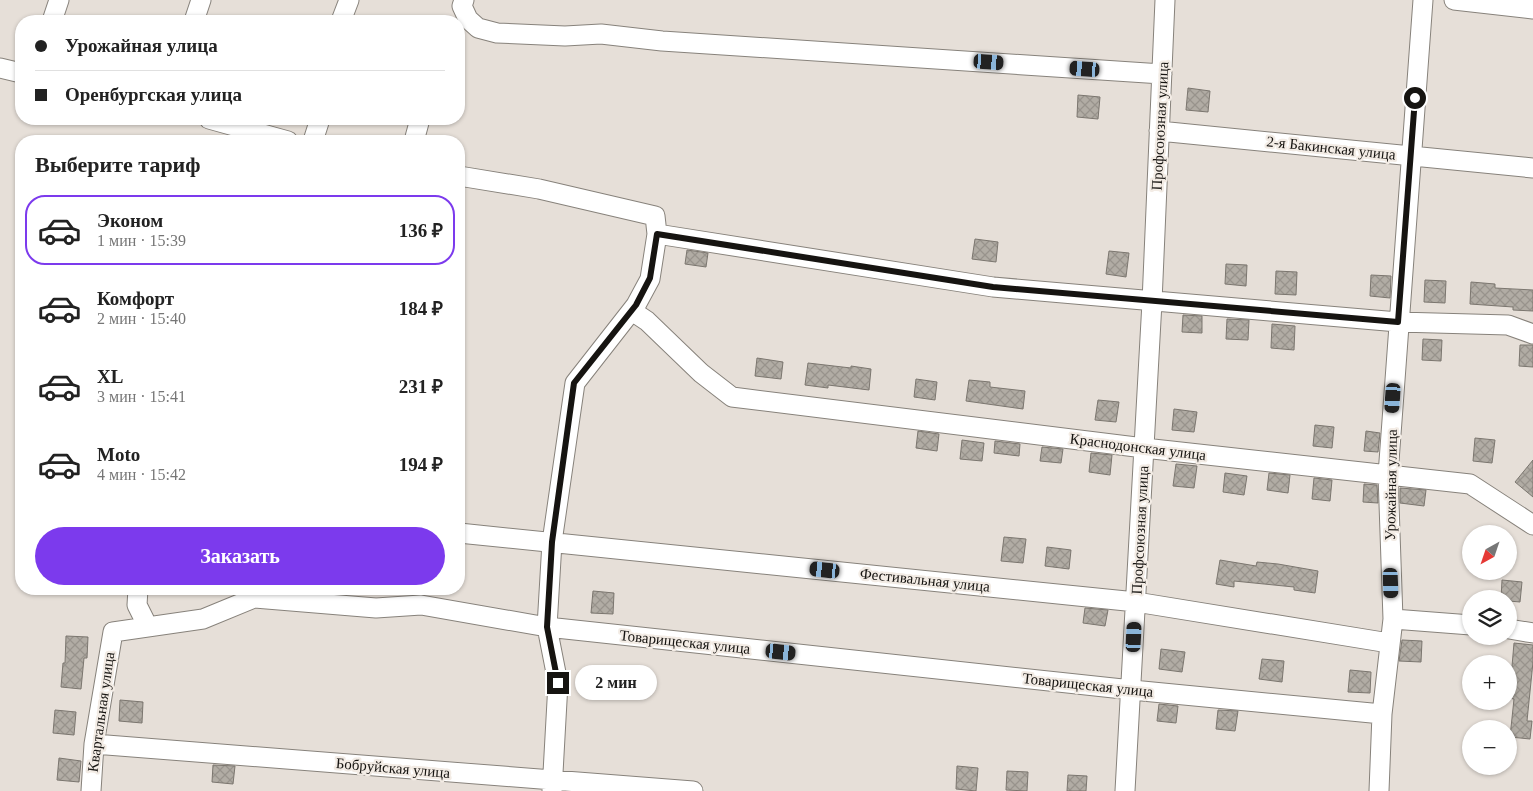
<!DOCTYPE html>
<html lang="ru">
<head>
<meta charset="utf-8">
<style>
  :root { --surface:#fff; --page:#f2f2f2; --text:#222; --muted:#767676; --line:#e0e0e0; --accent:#7c3aed }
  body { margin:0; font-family:"Times New Roman",serif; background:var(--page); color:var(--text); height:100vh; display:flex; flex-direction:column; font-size:19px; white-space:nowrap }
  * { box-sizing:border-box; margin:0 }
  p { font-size:16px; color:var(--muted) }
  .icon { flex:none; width:28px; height:28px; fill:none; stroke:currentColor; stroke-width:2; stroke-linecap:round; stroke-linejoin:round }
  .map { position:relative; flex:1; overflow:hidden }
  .side { position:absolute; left:15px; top:135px; width:450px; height:460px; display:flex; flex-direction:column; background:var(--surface); border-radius:20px; box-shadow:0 1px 4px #0004 }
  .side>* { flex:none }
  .banner { position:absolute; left:15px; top:15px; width:450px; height:110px; border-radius:20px; box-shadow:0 1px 4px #0004; display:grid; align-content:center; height:110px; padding:0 20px; background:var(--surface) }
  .needle { width:32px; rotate:220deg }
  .tools { position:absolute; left:1462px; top:525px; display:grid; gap:10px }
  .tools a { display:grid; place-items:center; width:55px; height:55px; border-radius:50%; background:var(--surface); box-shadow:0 1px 4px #0004; font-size:25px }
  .end { position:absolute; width:22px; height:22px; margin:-11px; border:6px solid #161411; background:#fff; box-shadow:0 0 0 2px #fff }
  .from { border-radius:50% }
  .bubble { position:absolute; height:35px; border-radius:18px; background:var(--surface); box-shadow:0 1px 4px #0004; font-size:16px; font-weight:800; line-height:35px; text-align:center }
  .car { position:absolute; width:15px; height:30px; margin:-15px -8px; border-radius:6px; box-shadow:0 0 4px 1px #0007; background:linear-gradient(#222 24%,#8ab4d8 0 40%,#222 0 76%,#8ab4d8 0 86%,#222 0) }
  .banner b { display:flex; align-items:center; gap:18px; height:48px; font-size:19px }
  .banner b+b { border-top:1px solid var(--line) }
  .banner i { width:12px; height:12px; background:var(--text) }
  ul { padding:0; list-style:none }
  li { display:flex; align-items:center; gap:15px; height:70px; margin:0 10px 8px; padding:0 10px; border:2px solid transparent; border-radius:20px }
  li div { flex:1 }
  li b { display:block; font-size:19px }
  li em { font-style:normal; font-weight:800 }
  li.active { border-color:var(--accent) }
  li>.icon { width:45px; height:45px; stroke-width:1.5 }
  h2 { padding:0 20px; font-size:22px; line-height:60px }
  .action { display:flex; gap:10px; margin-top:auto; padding:10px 20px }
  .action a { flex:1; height:58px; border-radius:30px; background:var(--accent); color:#fff; font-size:20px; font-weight:800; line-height:58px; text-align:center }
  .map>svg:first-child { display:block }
</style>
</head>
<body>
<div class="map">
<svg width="1533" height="791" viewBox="0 0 1533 791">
  <defs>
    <pattern id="building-cross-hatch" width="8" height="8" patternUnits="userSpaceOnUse" patternTransform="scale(1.25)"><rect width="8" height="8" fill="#b1aca4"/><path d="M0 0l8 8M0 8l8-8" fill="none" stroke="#98938c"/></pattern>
  </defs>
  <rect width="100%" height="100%" fill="#e6dfd8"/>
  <path fill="url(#building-cross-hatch)" stroke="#7b766f" d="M1188,88L1210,91L1208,112L1186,110Z
    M1078,95L1100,97L1098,119L1077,117Z
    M975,239L998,242L996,262L972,259Z
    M687,250L708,253L706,267L685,264Z
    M1109,251L1129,253L1126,277L1106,274Z
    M1226,264L1247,265L1246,286L1225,284Z
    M1276,271L1297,272L1296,295L1275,294Z
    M1371,275L1391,276L1390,298L1370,296Z
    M1425,280L1446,281L1445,303L1424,302Z
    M1471,282L1495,284V288L1533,290V311L1513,310V307L1470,304Z
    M1183,315L1202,316V333L1182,332Z
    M1227,319L1249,320L1248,340L1226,339Z
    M1272,324L1295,326L1294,350L1271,348Z
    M1423,339L1442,340L1441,361L1422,360Z
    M1520,345H1533V367L1519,366Z
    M757,358L783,362L781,379L755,376Z
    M808,363L851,368V366L871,369L869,390L828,385V388L805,385Z
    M916,379L937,382L935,400L914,397Z
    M969,380L990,382V387L1025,391L1023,409L966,401Z
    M1098,400L1119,402L1116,422L1095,420Z
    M1174,409L1197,412L1194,432L1172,430Z
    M1315,425L1334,427L1332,448L1313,446Z
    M918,431L939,434L937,451L916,448Z
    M1366,431L1380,433L1378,452L1364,451Z
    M1475,438L1495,440L1492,463L1473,461Z
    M962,440L984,443L982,461L960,459Z
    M995,441L1020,444L1019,456L994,453Z
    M1042,447L1063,449L1061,463L1040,461Z
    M1091,453L1112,455L1110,475L1089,472Z
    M1533,460V497L1515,482Z
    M1176,464L1197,466L1194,488L1173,486Z
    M1225,473L1247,476L1244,495L1223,492Z
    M1269,473L1290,475L1288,493L1267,490Z
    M1314,478L1332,480L1330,501L1312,499Z
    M1364,484L1377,485L1378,503L1363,502Z
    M1400,488L1426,490L1424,506L1400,503Z
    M1004,537L1026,539L1023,563L1001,561Z
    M1047,547L1071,550L1069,569L1045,566Z
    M1220,560L1256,566L1257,562L1278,564L1318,571L1315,593L1294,590V587L1234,581V587L1216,584Z
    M1502,580L1522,582L1520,602L1509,601V599H1501Z
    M593,591L614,593L613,614L591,613Z
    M1085,608L1108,610L1105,626L1083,623Z
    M66,636L88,637L87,658H84L81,689L61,687L63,663H65Z
    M1402,640L1422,641L1421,662L1399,661Z
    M1514,643L1533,645V662L1527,721H1532L1530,739L1510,737L1514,699L1509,698V678H1511Z
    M1161,649L1185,652L1182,672L1159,669Z
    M1262,659L1284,661L1282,682L1259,679Z
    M1350,670L1371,672L1370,693L1348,692Z
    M120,700L143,702L142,723L119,721Z
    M1159,704L1178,706L1176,723L1157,721Z
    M55,710L76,712L74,735L53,733Z
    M1218,710L1238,711L1235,731L1216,729Z
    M59,758L81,761L79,782L57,780Z
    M213,765L235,766L233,784L212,782Z
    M957,766L978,768L976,791L956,789Z
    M1007,771L1028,772L1027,791L1006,790Z
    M1068,775L1087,776L1086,791H1067Z"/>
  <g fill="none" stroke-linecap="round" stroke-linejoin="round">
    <defs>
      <path id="minor" d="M464,0L462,6L468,19L478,28L497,33L565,36L601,34L662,41L1162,74
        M1454,0L1533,9
        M52,21L59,0
        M194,21L201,0
        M341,21L349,0
        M0,68L21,73
        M209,119L288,141
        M1159,131L1533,168
        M313,141L320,119
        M414,141L420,119
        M459,176L539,189L655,216L657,234
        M632,311L647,321L701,373L732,397L1144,448L1470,484L1533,525
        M459,533L1136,602L1389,643
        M138,589L137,605L148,627
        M1393,619L1471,625
        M1509,629L1533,633
        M94,744L693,791
        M91,791L94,744L113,632L203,619L254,598L376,608L421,605L547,627L1132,690L1382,714
        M552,791L558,683L547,627L552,542L575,383L636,305L650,279L657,234L993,287L1398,322L1508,325L1533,334
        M1125,791L1152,302L1165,0
        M1379,791L1382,714L1393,619L1388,475L1423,0"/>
    </defs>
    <use href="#minor" stroke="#87827b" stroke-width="21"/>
    <use href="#minor" stroke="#fff" stroke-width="19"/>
  </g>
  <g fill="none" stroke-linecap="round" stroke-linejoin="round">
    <path stroke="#161411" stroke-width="6" d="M558,683L547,627L552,542L574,383L636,305L650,278L657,234L993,287L1398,322L1415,98"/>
  </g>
  <g text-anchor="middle" stroke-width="4.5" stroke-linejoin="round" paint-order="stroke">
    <g font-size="15" fill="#161411" stroke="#f3ece5">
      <text transform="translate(1160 126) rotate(-87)" y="5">Профсоюзная улица</text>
      <text transform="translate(1331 148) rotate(6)" y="5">2-я Бакинская улица</text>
      <text transform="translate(1138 447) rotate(7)" y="5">Краснодонская улица</text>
      <text transform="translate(1391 485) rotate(-89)" y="5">Урожайная улица</text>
      <text transform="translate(1140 530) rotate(-87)" y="5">Профсоюзная улица</text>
      <text transform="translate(925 580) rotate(6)" y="5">Фестивальная улица</text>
      <text transform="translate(685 642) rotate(6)" y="5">Товарищеская улица</text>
      <text transform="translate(1088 685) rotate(6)" y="5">Товарищеская улица</text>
      <text transform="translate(101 712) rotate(-82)" y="5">Квартальная улица</text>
      <text transform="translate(393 768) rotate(5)" y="5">Бобруйская улица</text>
    </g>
  </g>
</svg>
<div class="tools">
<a><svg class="needle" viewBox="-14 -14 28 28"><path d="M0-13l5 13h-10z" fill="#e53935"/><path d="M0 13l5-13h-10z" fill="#767676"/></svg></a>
<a><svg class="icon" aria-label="layers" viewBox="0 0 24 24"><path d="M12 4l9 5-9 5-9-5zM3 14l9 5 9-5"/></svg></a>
<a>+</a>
<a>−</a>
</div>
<i class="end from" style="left:1415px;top:98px"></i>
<i class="end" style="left:558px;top:683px"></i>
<div class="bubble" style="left:575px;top:665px;width:82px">2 мин</div>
<i class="car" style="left:989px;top:62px;rotate:94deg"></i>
<i class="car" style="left:1085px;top:69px;rotate:274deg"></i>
<i class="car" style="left:1393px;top:398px;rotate:184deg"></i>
<i class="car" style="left:825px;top:570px;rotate:276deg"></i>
<i class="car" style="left:1391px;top:583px;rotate:178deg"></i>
<i class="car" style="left:1134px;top:637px;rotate:3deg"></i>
<i class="car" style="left:781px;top:652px;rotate:96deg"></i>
<div class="banner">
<b><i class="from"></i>Урожайная улица</b>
<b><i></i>Оренбургская улица</b>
</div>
<section class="side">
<h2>Выберите тариф</h2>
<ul>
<li class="active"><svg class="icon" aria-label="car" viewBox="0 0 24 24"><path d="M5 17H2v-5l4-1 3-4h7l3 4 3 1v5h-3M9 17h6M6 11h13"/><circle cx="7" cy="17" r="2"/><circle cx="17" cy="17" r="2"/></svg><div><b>Эконом</b><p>1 мин · 15:39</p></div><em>136 ₽</em></li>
<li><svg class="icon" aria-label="car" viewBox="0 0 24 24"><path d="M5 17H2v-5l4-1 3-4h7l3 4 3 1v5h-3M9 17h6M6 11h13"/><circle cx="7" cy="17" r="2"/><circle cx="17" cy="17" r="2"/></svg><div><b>Комфорт</b><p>2 мин · 15:40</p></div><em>184 ₽</em></li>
<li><svg class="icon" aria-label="car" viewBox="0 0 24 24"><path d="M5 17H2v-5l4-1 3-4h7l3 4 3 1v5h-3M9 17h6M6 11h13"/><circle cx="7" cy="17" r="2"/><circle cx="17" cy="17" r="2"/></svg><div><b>XL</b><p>3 мин · 15:41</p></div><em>231 ₽</em></li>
<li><svg class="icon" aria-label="car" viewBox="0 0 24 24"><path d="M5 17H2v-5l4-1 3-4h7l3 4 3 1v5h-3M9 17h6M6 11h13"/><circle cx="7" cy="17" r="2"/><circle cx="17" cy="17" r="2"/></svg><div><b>Moto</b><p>4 мин · 15:42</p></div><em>194 ₽</em></li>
</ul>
<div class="action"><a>Заказать</a></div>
</section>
</div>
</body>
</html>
